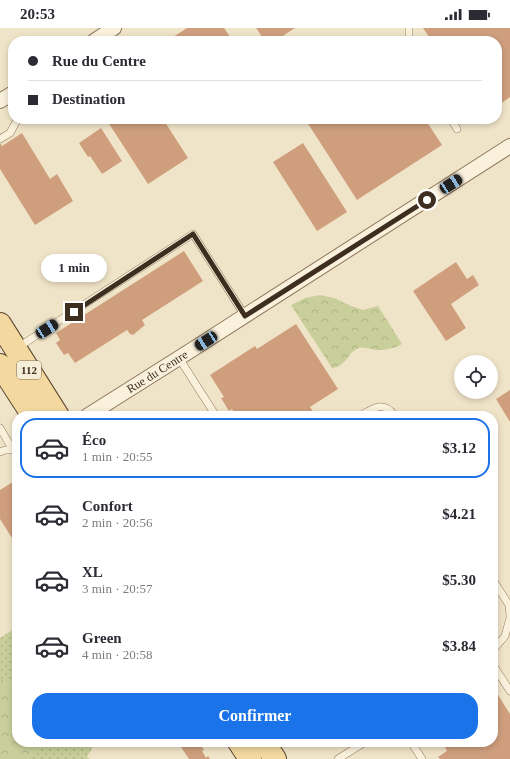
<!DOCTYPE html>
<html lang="fr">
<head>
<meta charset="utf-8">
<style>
  :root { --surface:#fff; --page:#f7f7f7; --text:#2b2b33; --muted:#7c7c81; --line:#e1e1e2; --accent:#1a73e8 }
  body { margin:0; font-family:Georgia,serif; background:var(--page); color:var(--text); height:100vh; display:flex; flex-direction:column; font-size:15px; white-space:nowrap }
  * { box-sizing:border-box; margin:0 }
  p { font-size:13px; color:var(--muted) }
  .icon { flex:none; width:22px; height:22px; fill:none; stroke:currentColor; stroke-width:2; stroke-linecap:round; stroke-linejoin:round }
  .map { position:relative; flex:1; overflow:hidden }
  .details { position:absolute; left:12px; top:383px; width:486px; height:336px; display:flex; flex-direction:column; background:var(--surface); border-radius:16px; box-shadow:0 2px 6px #0003 }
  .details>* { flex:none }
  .banner { position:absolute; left:8px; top:8px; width:494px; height:88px; border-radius:16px; box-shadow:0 2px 6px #0003; display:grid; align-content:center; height:88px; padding:0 20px; background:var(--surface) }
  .controls { position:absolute; left:454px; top:327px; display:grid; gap:8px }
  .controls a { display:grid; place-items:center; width:44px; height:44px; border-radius:50%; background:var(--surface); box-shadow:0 2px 6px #0003; font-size:20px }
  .end { position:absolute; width:18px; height:18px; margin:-9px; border:5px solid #3d2e20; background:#fff; box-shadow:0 0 0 2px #fff }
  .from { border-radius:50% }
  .bubble { position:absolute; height:28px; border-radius:14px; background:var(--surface); box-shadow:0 2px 6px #0003; font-size:13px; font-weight:700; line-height:28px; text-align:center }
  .car { position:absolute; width:12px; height:24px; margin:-12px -6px; border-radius:5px; box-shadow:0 0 3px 1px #0007; background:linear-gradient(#222 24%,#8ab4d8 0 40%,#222 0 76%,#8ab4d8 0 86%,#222 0) }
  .banner b { display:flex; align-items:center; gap:14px; height:38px; font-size:15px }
  .banner b+b { border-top:1px solid var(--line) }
  .banner i { width:10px; height:10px; background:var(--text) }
  ul { padding:7px 0 0; list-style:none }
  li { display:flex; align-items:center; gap:12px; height:60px; margin:0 8px 6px; padding:0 12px; border:2px solid transparent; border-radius:16px }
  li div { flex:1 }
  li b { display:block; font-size:15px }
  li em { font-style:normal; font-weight:700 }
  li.current { border-color:var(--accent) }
  li>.icon { width:36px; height:36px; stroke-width:1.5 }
  .action { display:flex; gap:8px; margin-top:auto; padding:8px 20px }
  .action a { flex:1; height:46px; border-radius:16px; background:var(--accent); color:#fff; font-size:16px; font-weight:700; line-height:46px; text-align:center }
  .status { display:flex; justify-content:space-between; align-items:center; height:28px; padding:0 20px; background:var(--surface); direction:ltr }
  .status svg { height:11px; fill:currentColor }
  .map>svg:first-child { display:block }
</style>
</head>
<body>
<div class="status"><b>20:53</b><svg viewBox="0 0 49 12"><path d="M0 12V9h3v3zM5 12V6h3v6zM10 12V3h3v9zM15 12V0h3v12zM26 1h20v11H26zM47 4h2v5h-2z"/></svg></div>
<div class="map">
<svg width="510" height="731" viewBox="0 0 510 731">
  <defs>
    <pattern id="grass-dots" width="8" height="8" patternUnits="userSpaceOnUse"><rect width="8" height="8" fill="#c9cf9b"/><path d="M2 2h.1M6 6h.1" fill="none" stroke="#aeb285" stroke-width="1.8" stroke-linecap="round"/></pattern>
    <pattern id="forest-crowns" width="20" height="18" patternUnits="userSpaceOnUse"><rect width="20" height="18" fill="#c9cf9b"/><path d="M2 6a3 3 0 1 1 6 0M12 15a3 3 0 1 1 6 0" fill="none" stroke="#aeb285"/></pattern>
  </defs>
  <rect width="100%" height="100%" fill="#f0e4c8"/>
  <path fill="url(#grass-dots)" d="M14,601L17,607V700L12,693V658L0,650V610Z
    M35,714H96L87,729L90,731H27L36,719Z"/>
  <path fill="url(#forest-crowns)" d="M320,267L334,270L351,278L363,282L378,278L402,316C395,320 386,322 378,322C372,322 364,318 359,320C347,324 348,338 332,340L291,277L305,270Z
    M0,650L12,658V693L17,700V714H35L36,719L27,731H0Z"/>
  <path fill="#cf9f7d" d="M187,0H224L233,13H167Z
    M256,0H295L275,13H265Z
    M423,0H510V69L497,78V13H432Z
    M106,91H163L188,130L148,156Z
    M305,91H425L442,117L357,172Z
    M101,100L122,133L102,146L90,128L88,129L79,115Z
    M22,105L50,151L57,146L73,173L35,197L0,141V115L2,118Z
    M303,115L347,184L317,203L273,134Z
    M184,223L203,253L142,292L145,297L133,307L130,306L127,302L75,335L68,325L64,327L56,315L60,312L56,305Z
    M456,234L467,251L473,247L479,257L451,276L466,300L446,313L413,263Z
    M296,296L338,361L310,379L316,388H236L232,381L229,383L221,370L224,369L210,347L255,318L257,321Z
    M510,362V394L496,371Z
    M16,452L17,454V518L0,491V462Z
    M493,564L498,572L493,576Z
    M493,659L510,686V731H440L438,729L447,723L442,714H493Z
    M183,714H199L204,722L202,723L206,730L208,728L210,731H189L179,716Z"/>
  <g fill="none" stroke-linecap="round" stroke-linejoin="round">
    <defs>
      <path id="service" d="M409,13V0
        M451,91L457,101
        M0,111L10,105L16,94
        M17,320L193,206L245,288
        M179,330L216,388
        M360,388C373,380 384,372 395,388
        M0,400L13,422L17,425
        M0,424L5,422H13
        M493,552L509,577L510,588
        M493,622L505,608L510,590
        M493,637L510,663
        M411,714L422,731
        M338,731L365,714"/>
      <g id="minor">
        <path d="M94,13L114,0"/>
        <path d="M0,73L13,65"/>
        <path id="s1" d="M87,388L179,330L510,118"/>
      </g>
      <path id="primary" d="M0,296L58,388
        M0,337L33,388
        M239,714L250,731
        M264,714L275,731"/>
    </defs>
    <use href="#service" stroke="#8d765c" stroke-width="8"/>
    <use href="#minor" stroke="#8d765c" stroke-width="16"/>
    <use href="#primary" stroke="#5b4430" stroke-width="24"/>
    <use href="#service" stroke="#faf1dc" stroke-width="7"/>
    <use href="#minor" stroke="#faf1dc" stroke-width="14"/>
    <use href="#primary" stroke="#f3d9a0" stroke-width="22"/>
  </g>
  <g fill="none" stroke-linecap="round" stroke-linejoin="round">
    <path stroke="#3d2e20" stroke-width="5" d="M74,284L193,206L245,288L427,172"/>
  </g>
  <g text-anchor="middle" stroke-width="4" stroke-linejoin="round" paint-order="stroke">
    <rect fill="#f7eed8" stroke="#756857" stroke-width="1" x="17" y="333" width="24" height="18" rx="3"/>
    <g font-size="11" font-weight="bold" fill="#3d2e20">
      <text x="29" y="346">112</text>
    </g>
    <g font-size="12" fill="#3d2e20" stroke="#f7eed8">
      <text dy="4" stroke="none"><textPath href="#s1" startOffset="83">Rue du Centre</textPath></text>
    </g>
  </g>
</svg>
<div class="controls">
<a><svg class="icon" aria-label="locate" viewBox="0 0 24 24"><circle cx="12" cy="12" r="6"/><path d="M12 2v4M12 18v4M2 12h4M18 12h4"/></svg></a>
</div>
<i class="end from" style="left:427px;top:172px"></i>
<i class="end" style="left:74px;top:284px"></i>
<div class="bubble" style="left:41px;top:226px;width:66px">1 min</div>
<i class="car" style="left:451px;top:156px;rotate:57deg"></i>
<i class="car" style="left:47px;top:301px;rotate:57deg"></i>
<i class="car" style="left:206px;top:313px;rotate:237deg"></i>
<div class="banner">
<b><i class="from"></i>Rue du Centre</b>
<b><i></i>Destination</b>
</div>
<section class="details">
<ul>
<li class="current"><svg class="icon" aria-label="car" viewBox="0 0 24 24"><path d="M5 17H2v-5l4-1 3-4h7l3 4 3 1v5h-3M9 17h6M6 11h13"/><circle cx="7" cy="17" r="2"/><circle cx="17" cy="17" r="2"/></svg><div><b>Éco</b><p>1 min · 20:55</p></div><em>$3.12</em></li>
<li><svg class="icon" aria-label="car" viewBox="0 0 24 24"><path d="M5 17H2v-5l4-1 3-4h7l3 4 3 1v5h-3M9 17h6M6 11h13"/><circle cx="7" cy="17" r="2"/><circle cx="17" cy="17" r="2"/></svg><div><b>Confort</b><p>2 min · 20:56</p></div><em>$4.21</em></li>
<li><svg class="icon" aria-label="car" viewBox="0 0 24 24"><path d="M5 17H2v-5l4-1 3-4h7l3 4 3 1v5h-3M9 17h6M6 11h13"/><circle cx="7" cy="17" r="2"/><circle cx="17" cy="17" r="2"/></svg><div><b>XL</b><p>3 min · 20:57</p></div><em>$5.30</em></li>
<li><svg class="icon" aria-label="car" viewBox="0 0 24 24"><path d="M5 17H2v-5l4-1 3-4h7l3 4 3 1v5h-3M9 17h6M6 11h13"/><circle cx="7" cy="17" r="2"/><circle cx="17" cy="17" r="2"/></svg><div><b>Green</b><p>4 min · 20:58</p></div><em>$3.84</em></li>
</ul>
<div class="action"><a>Confirmer</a></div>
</section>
</div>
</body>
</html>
